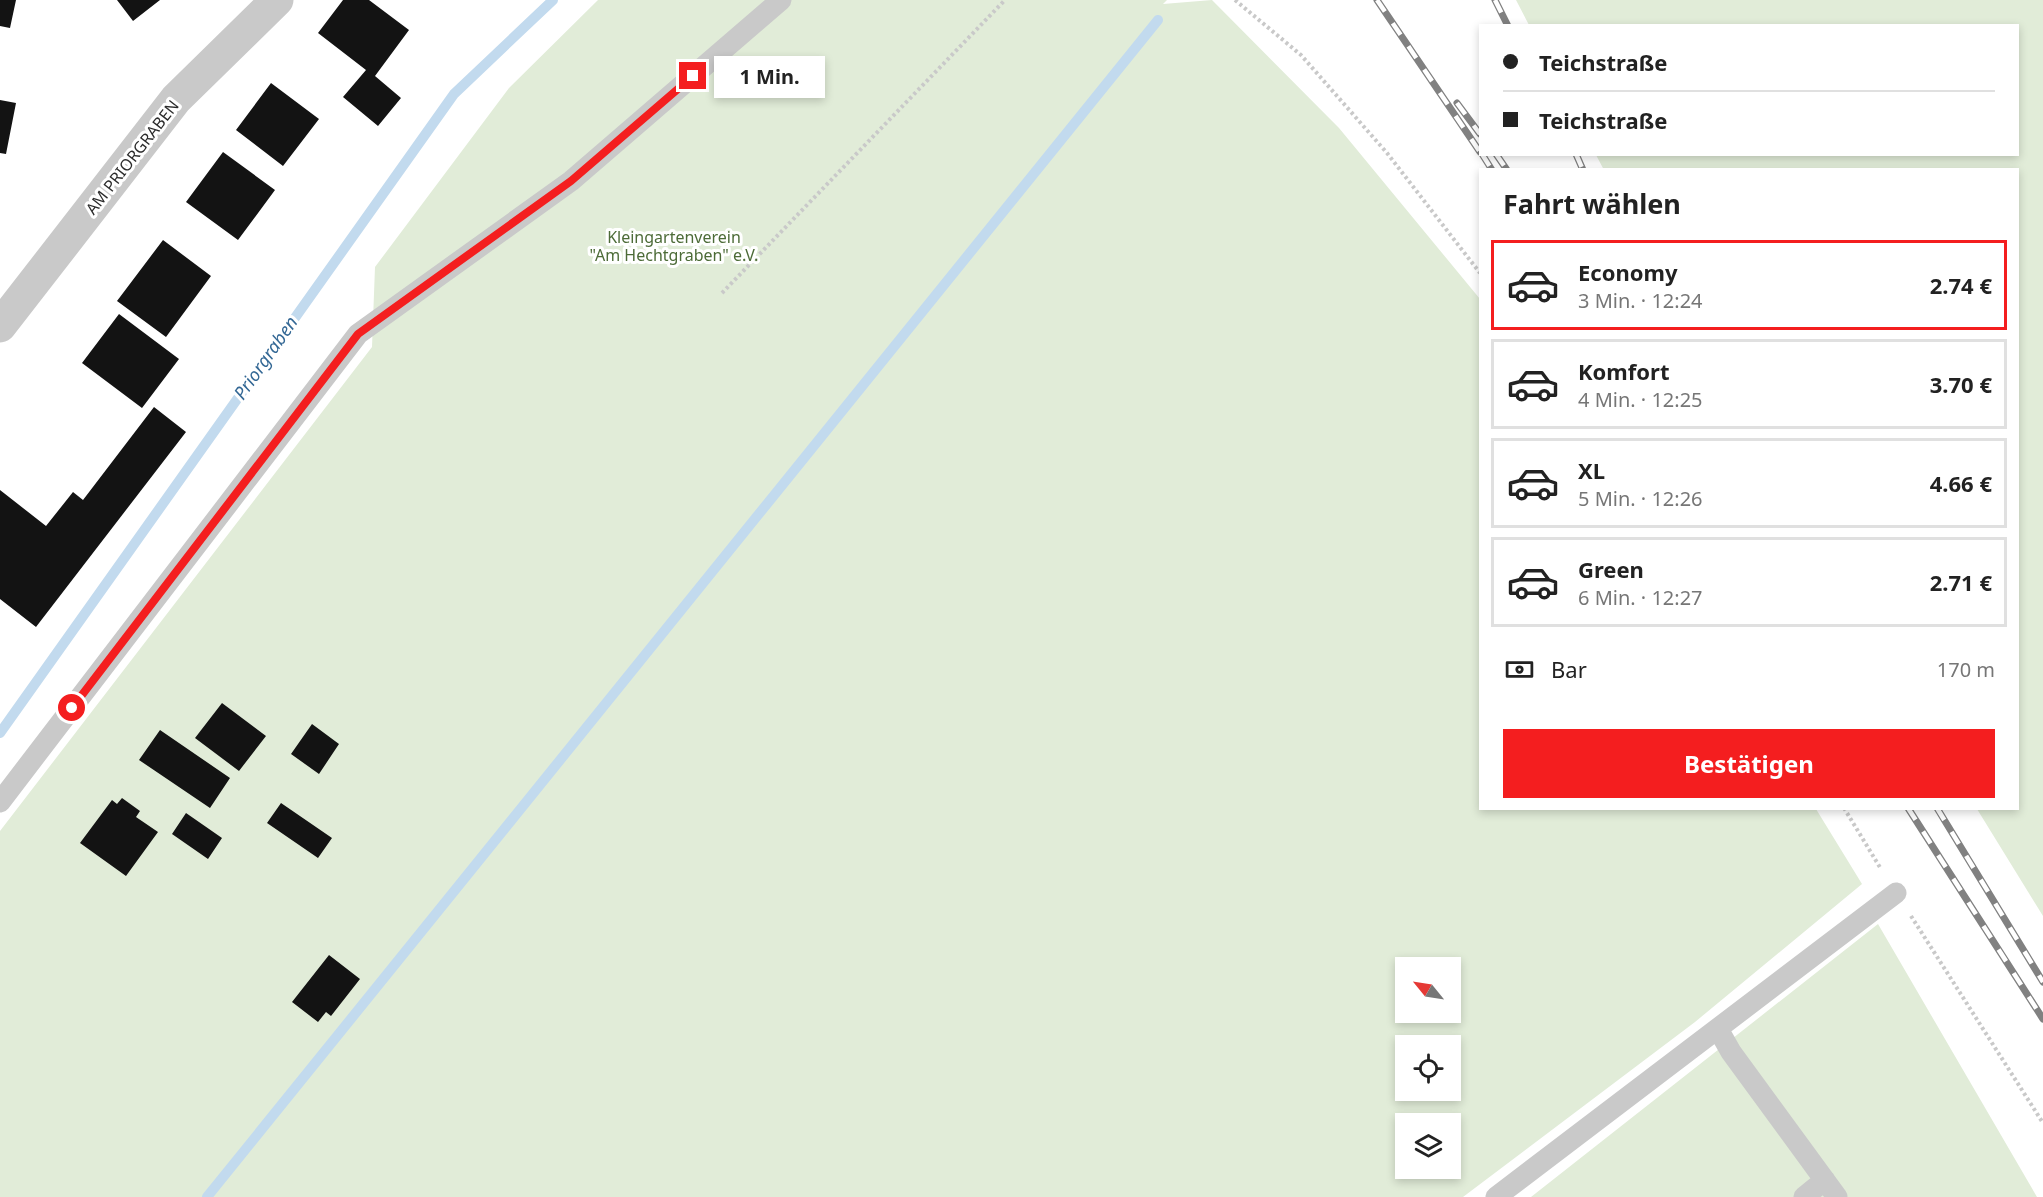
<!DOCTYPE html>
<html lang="de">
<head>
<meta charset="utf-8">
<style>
  :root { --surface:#fff; --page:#f2f2f2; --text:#222; --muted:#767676; --line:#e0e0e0; --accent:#f41e1f }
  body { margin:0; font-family:"Noto Sans",sans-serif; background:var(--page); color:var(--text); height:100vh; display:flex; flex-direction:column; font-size:22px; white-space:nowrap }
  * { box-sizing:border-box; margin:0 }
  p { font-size:20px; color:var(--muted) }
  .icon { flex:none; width:33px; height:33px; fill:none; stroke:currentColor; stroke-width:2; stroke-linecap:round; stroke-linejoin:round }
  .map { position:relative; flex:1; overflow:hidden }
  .drawer { position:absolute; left:1479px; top:168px; width:540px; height:642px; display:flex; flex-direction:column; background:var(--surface); border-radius:0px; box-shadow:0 3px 9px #0003 }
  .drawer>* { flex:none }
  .banner { position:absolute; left:1479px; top:24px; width:540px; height:132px; border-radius:0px; box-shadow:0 3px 9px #0003; display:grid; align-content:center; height:132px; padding:0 24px; background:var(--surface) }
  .needle { width:39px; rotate:300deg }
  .tools { position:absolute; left:1395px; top:957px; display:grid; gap:12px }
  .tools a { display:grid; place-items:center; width:66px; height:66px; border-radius:0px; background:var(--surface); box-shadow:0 3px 9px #0003; font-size:30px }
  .end { position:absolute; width:27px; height:27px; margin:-14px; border:8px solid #f41e1f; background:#fff; box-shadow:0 0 0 3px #fff }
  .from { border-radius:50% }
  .bubble { position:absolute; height:42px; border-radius:0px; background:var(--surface); box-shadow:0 3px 9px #0003; font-size:20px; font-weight:700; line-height:42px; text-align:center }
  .banner b { display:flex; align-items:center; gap:21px; height:57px; font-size:22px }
  .banner b+b { border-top:2px solid var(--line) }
  .banner i { width:15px; height:15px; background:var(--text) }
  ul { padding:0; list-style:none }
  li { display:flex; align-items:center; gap:18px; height:90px; margin:0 12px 9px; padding:0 12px; border:3px solid var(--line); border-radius:0px }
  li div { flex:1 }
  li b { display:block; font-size:22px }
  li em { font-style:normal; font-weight:700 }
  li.current { border-color:var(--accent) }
  li>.icon { width:54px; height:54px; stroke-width:1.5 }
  h2 { padding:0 24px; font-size:27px; line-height:72px }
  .pay { display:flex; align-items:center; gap:15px; height:66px; padding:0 24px; font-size:22px }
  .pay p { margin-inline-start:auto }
  .button { display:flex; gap:12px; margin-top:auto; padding:12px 24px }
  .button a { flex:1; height:69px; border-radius:0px; background:var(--accent); color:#fff; font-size:24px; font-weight:700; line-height:69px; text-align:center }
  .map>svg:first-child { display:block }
</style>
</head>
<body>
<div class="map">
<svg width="2043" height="1197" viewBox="0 0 2043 1197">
  <rect width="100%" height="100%" fill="#fff"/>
  <path fill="#e1ecd8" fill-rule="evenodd" d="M598,0H1167L1163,4L1212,0L1339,128L1480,299V808L1816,809L1862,884L1695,1022L1463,1197H0V831L372,347L375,267L509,88ZM1406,968H1450V1012H1406ZM1406,1046H1450V1090H1406ZM1406,1124H1450V1168H1406Z
    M1516,0H2043V916L1977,809L2018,808V170H1604L1596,155L2018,154V26L1529,25Z
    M1878,924L2037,1197H1531Z"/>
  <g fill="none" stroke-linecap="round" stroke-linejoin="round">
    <path stroke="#c2daee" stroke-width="10" d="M0,733L454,94L553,0
      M207,1197L1158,20"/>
  </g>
  <path fill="#131313" d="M0,0H16L10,28L0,26Z
    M117,0H160L133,21Z
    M343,0H369L409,30L375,76L401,98L378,126L343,97L366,70L318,33Z
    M271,83L319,119L283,166L236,130Z
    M0,100L16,103L6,154L0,153Z
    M223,152L275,190L238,240L186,202Z
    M163,240L211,276L166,337L117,301Z
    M119,314L179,359L142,408L82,363Z
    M154,407L186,432L36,627L0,599V490L46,526L73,492L83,500Z
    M222,703L266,736L239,771L195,738Z
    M312,724L339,744L319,774L291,754Z
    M160,730L230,778L210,808L139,760Z
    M122,798L140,811L136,817L158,832L126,876L80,843L112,800L117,804Z
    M281,803L332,838L318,858L267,823Z
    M186,813L222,838L208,859L172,834Z
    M329,955L360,979L331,1016L326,1012L318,1022L292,1002Z"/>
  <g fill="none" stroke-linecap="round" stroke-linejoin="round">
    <path stroke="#c9c9c9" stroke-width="4" stroke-dasharray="3 3" stroke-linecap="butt" d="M1235,0L1301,55L1387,153L1480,273
      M722,293L1005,0
      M1844,808L1881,869
      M1911,916L2043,1123"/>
    <path stroke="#c9c9c9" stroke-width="21" d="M0,802L358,334L571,181L781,0
      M1718,1029L1731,1052L1837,1197
      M1496,1197L1896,893
      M1804,1197L1825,1180"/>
    <path stroke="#c9c9c9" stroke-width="33" d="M0,326L176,99L277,0"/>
    <defs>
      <path id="rail" d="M1377,0L1480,152
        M1495,0L1508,26
        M1457,103L1480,134
        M1482,154L1492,170
        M1496,154L1507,170
        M1576,154L1583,170
        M1908,808L2043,1019
        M1937,808L2043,982"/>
    </defs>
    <use href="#rail" stroke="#818181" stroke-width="7"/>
    <use href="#rail" stroke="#fff" stroke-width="4.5" stroke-dasharray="14" stroke-linecap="butt"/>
  </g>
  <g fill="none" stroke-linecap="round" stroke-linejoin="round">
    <path stroke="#f41e1f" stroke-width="8" d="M72,708L358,334L571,181L693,76"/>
  </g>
  <g text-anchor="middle" stroke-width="6" stroke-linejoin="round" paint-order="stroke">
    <g font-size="16" fill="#2c2c2c" stroke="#fff">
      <text transform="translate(132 157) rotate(-52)" y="6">AM PRIORGRABEN</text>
    </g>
    <g font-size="16" fill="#4c6b37" stroke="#fff">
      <text x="674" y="243">Kleingartenverein<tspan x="674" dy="18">"Am Hechtgraben" e.V.</tspan></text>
    </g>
    <g font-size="18" font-style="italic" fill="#346895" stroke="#fff">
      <text transform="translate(266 358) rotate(-55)" y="6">Priorgraben</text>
    </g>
  </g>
</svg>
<div class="tools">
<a><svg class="needle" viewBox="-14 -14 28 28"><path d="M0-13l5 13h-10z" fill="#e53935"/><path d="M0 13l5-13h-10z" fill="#767676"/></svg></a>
<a><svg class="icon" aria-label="locate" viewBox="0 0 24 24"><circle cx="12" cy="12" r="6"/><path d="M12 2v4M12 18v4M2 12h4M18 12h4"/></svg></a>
<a><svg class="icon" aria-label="layers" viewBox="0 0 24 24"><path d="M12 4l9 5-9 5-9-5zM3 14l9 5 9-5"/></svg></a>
</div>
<i class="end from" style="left:72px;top:708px"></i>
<i class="end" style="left:693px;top:76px"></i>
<div class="bubble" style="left:714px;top:56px;width:111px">1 Min.</div>
<div class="banner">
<b><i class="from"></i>Teichstraße</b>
<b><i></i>Teichstraße</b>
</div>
<section class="drawer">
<h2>Fahrt wählen</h2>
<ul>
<li class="current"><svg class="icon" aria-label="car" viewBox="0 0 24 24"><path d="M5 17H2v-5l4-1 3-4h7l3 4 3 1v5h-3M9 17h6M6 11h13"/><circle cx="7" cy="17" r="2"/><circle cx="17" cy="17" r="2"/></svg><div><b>Economy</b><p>3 Min. · 12:24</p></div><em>2.74 €</em></li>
<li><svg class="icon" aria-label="car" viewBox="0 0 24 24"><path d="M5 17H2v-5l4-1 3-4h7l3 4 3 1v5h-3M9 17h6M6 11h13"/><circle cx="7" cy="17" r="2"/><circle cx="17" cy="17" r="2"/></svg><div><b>Komfort</b><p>4 Min. · 12:25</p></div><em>3.70 €</em></li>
<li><svg class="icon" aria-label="car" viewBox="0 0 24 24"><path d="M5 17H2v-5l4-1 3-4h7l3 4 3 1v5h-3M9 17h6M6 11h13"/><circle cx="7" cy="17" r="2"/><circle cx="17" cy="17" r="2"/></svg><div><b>XL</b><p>5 Min. · 12:26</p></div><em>4.66 €</em></li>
<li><svg class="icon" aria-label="car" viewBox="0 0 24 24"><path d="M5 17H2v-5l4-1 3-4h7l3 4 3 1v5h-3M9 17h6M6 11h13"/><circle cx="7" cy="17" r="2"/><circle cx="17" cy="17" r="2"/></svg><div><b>Green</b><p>6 Min. · 12:27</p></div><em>2.71 €</em></li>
</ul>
<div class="pay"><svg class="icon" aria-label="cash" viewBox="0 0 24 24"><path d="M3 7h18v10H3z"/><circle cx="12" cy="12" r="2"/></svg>Bar<p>170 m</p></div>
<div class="button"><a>Bestätigen</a></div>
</section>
</div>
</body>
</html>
